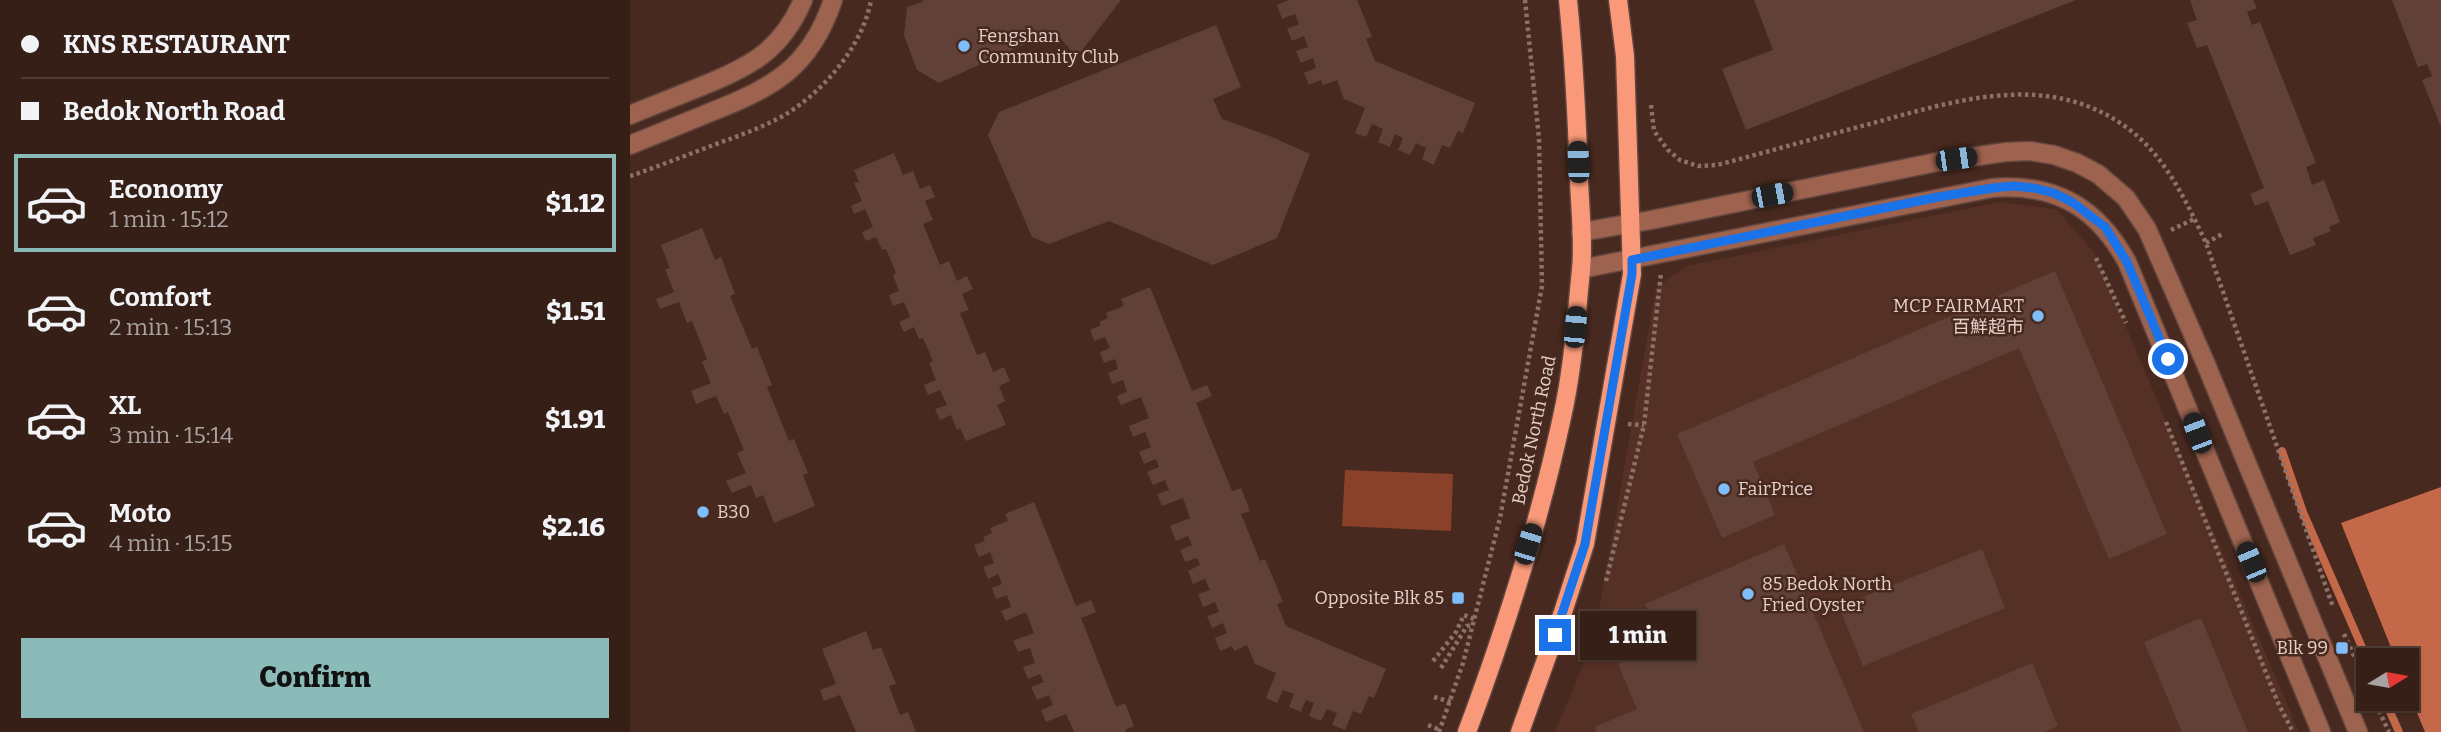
<!DOCTYPE html>
<html lang="en">
<head>
<meta charset="utf-8">
<style>
  :root { --surface:#351f17; --page:#3d2720; --text:#f1f3f6; --muted:#aaa2a1; --line:#4f3d36; --accent:#8bbbb9 }
  body { margin:0; font-family:Bitter,"Noto Sans SC",serif; background:var(--page); color:var(--text); height:100vh; display:flex; flex-direction:column; font-size:26px; white-space:nowrap }
  * { box-sizing:border-box; margin:0 }
  p { font-size:23px; color:var(--muted) }
  .icon { flex:none; width:38px; height:38px; fill:none; stroke:currentColor; stroke-width:2; stroke-linecap:round; stroke-linejoin:round }
  .map { position:relative; flex:1; overflow:hidden }
  .side { display:flex; flex-direction:column; background:var(--surface); width:630px }
  .side>* { flex:none }
  .guide { display:grid; align-content:center; height:154px; padding:0 21px; background:var(--surface) }
  .needle { width:46px; rotate:79deg }
  .buttons { position:absolute; left:1726px; top:648px; display:grid; gap:14px }
  .buttons a { display:grid; place-items:center; width:63px; height:63px; border-radius:0px; background:var(--surface); box-shadow:0 2px 5px #0004,0 0 0 2px var(--line); font-size:35px }
  .end { position:absolute; width:32px; height:32px; margin:-16px; border:9px solid #1a73e8; background:#fff; box-shadow:0 0 0 4px #fff }
  .from { border-radius:50% }
  .bubble { position:absolute; height:49px; border-radius:0px; background:var(--surface); box-shadow:0 2px 5px #0004,0 0 0 2px var(--line); font-size:23px; font-weight:800; line-height:49px; text-align:center }
  .car { position:absolute; width:21px; height:42px; margin:-21px -10px; border-radius:9px; box-shadow:0 0 5px 2px #0007; background:linear-gradient(#222 24%,#8ab4d8 0 40%,#222 0 76%,#8ab4d8 0 86%,#222 0) }
  .guide b { display:flex; align-items:center; gap:24px; height:66px; font-size:26px }
  .guide b+b { border-top:2px solid var(--line) }
  .guide i { width:18px; height:18px; background:var(--text) }
  ul { padding:0; list-style:none }
  li { display:flex; align-items:center; gap:21px; height:98px; margin:0 14px 10px; padding:0 7px; border:4px solid transparent; border-radius:0px }
  li div { flex:1 }
  li b { display:block; font-size:26px }
  li em { font-style:normal; font-weight:800 }
  li.active { border-color:var(--accent) }
  li>.icon { width:63px; height:63px; stroke-width:1.5 }
  .primary-button { display:flex; gap:14px; margin-top:auto; padding:14px 21px }
  .primary-button a { flex:1; height:80px; border-radius:0px; background:var(--accent); color:#111; font-size:28px; font-weight:800; line-height:80px; text-align:center }
  main { display:flex; flex:1; min-height:0 }
  .map>svg:first-child { display:block }
</style>
</head>
<body>
<main>
<section class="side">
<div class="guide">
<b><i class="from"></i>KNS RESTAURANT</b>
<b><i></i>Bedok North Road</b>
</div>
<ul>
<li class="active"><svg class="icon" aria-label="car" viewBox="0 0 24 24"><path d="M5 17H2v-5l4-1 3-4h7l3 4 3 1v5h-3M9 17h6M6 11h13"/><circle cx="7" cy="17" r="2"/><circle cx="17" cy="17" r="2"/></svg><div><b>Economy</b><p>1 min · 15:12</p></div><em>$1.12</em></li>
<li><svg class="icon" aria-label="car" viewBox="0 0 24 24"><path d="M5 17H2v-5l4-1 3-4h7l3 4 3 1v5h-3M9 17h6M6 11h13"/><circle cx="7" cy="17" r="2"/><circle cx="17" cy="17" r="2"/></svg><div><b>Comfort</b><p>2 min · 15:13</p></div><em>$1.51</em></li>
<li><svg class="icon" aria-label="car" viewBox="0 0 24 24"><path d="M5 17H2v-5l4-1 3-4h7l3 4 3 1v5h-3M9 17h6M6 11h13"/><circle cx="7" cy="17" r="2"/><circle cx="17" cy="17" r="2"/></svg><div><b>XL</b><p>3 min · 15:14</p></div><em>$1.91</em></li>
<li><svg class="icon" aria-label="car" viewBox="0 0 24 24"><path d="M5 17H2v-5l4-1 3-4h7l3 4 3 1v5h-3M9 17h6M6 11h13"/><circle cx="7" cy="17" r="2"/><circle cx="17" cy="17" r="2"/></svg><div><b>Moto</b><p>4 min · 15:15</p></div><em>$2.16</em></li>
</ul>
<div class="primary-button"><a>Confirm</a></div>
</section>
<div class="map">
<svg width="1811" height="732" viewBox="0 0 1811 732">
  <rect width="100%" height="100%" fill="#47291f"/>
  <path fill="#553024" d="M1370,202L1426,209L1464,252L1669,732H925L964,638L1026,288L1056,266Z"/>
  <path fill="#894129" d="M715,470L823,474L821,531L712,526Z"/>
  <path fill="#c36849" d="M1811,487V732H1795L1776,686V660H1766L1711,523Z"/>
  <g fill="none" stroke-linecap="round" stroke-linejoin="round">
    <path stroke="#c36849" stroke-width="8" d="M1652,451L1673,512L1738,661
      M1754,698L1769,732"/>
  </g>
  <path fill="#614137" d="M292,0H491L447,57L424,31L309,83L287,70L274,35L277,7L293,2Z
    M659,0H727L742,37L736,39L745,61L845,103L833,133L828,131L820,148L812,145L804,165L792,159L796,148L786,143L780,155L768,150L773,138L765,134L760,147L748,142L753,129L742,124L736,137L725,133L735,108L714,99L707,80L693,85L691,80L679,85L674,73L686,68L683,58L671,63L666,51L678,47L674,36L662,41L657,29L669,24L665,14L652,19L647,5Z
    M1124,0H1446L1116,130L1092,69L1143,50Z
    M1560,0H1623L1627,8L1617,12L1622,25L1630,22L1686,163L1676,167L1682,185L1694,180L1710,222L1699,227L1701,231L1683,238L1686,245L1660,255L1638,201L1625,206L1620,194L1634,188L1577,45L1567,48L1557,23L1567,20Z
    M1762,0H1811V127L1792,80L1802,76L1797,64L1788,67Z
    M586,25L611,87L583,99L592,119L642,137L680,154L647,238L583,265L479,221L419,244L402,237L358,135L369,112Z
    M264,153L273,175L283,171L290,189L300,185L305,197L295,201L303,220L293,224L310,265L319,261L327,281L337,276L343,289L332,294L339,310L330,313L347,355L355,352L363,372L374,367L380,381L369,386L375,401L367,405L376,425L336,441L330,428L327,430L321,415L310,420L305,409L317,405L310,390L298,395L294,385L306,380L299,363L303,361L293,338L289,339L284,327L274,332L269,322L280,317L274,302L263,306L259,295L269,291L263,275L266,273L256,249L252,250L246,237L236,241L232,232L243,227L235,209L224,214L221,206L232,201L224,183L229,182L224,170Z
    M72,228L85,260L91,257L105,294L100,296L122,349L127,347L142,385L137,387L159,441L164,439L178,473L173,475L185,506L144,523L133,495L126,498L121,485L102,493L96,481L116,473L107,453L114,450L98,412L94,414L86,396L66,404L61,391L81,383L72,362L77,359L62,321L57,323L49,302L30,309L26,299L44,292L35,269L40,268L31,245Z
    M1425,271L1537,534L1479,559L1389,348L1123,462L1145,515L1092,538L1047,434Z
    M520,287L562,391L577,385L582,396L566,403L602,491L611,488L620,511L611,514L630,561L635,559L653,602L647,604L656,626L756,669L744,698L739,696L731,714L723,711L715,730L702,725L707,713L697,709L691,721L679,716L684,703L676,700L671,712L659,707L664,694L653,690L647,703L636,698L646,673L625,664L617,645L604,651L602,646L590,651L585,638L597,633L593,623L582,628L577,616L589,612L585,602L573,607L568,594L580,590L575,579L563,584L558,571L570,565L567,558L555,562L550,550L562,545L558,536L546,541L540,526L560,518L553,498L532,506L527,494L539,490L535,480L523,485L517,472L529,467L526,459L514,464L509,452L521,447L515,432L503,437L499,426L519,418L511,397L491,405L487,396L497,392L493,380L482,384L478,373L488,369L485,359L474,363L470,352L480,348L475,337L464,341L460,330L471,325L469,322L478,318L476,313L494,306L491,299Z
    M404,502L446,606L461,600L466,612L451,618L486,707L495,703L504,726L495,730L496,732H444L436,714L416,722L411,710L423,705L419,695L407,700L401,687L414,682L410,674L398,679L393,667L405,663L400,648L388,652L383,641L404,633L396,612L376,621L371,611L381,607L377,595L366,599L362,588L372,584L368,574L358,579L353,567L364,563L360,552L349,557L344,545L355,541L353,537L362,533L360,528L378,521L375,514Z
    M1154,544L1234,732H967L965,727L1007,709L988,664L1032,645L1015,604Z
    M1352,549L1375,608L1233,666L1209,607Z
    M1571,618L1618,732H1552L1514,642Z
    M236,631L243,650L251,647L266,684L259,686L270,715L278,712L286,732H226L210,695L194,701L190,690L206,684L192,649Z
    M1402,663L1428,726L1414,732H1289L1281,714Z"/>
  <g fill="none" stroke-linecap="round" stroke-linejoin="round">
    <defs>
      <path id="minor" d="M0,115C24,105 48,96 72,86C120,67 152,50 173,0
        M0,145C27,134 54,123 81,112C144,87 180,68 203,0
        M951,232L1021,220L1307,162L1376,152L1400,151L1424,155L1447,163L1468,174L1496,198L1517,229L1575,362L1728,732
        M951,269L1362,188C1425,183 1467,207 1497,262L1691,732"/>
      <path id="major" d="M837,732C875,630 909,524 932,417C943,369 946,319 951,270C954,241 950,209 949,180C947,120 944,60 938,0
        M890,732L933,612L955,544L1002,274L995,56L988,0"/>
    </defs>
    <use href="#minor" stroke="#63473e" stroke-width="21"/>
    <use href="#major" stroke="#63473e" stroke-width="21"/>
    <path stroke="#8b7168" stroke-width="4.5" stroke-dasharray="3.5 3.5" stroke-linecap="butt" d="M1021,105L1024,131L1038,150L1050,160L1068,166L1087,165C1137,152 1186,138 1236,125C1321,102 1416,69 1496,127C1535,155 1556,201 1576,243L1703,607
      M0,176C27,167 54,156 81,146C105,137 129,129 151,117C192,94 233,46 241,0
      M1541,230L1564,219
      M1576,243L1594,233
      M1466,258L1496,323
      M1536,422L1648,703L1663,732
      M998,424L1014,425
      M976,581L1014,425L1031,273
      M1714,634L1738,687
      M803,661L826,632L834,615L844,619
      M811,668L837,626L843,625
      M804,697L821,702
      M1743,698L1759,732
      M798,725L810,730
      M809,732L833,663L870,518L912,286L909,139L895,0"/>
    <use href="#minor" stroke="#9e634f" stroke-width="18"/>
    <use href="#major" stroke="#fa9979" stroke-width="18"/>
  </g>
  <g fill="none" stroke-linecap="round" stroke-linejoin="round">
    <path stroke="#1a73e8" stroke-width="9" d="M925,635L955,544L1002,274V260L1308,197L1363,188L1383,186L1404,188L1424,193L1442,202L1475,227L1497,262L1538,359"/>
  </g>
  <g fill="#7fbdfa" stroke="#47291f" stroke-width="2.5">
    <circle cx="334" cy="46" r="7"/>
    <circle cx="1408" cy="316" r="7"/>
    <circle cx="1094" cy="489" r="7"/>
    <circle cx="73" cy="512" r="7"/>
    <circle cx="1118" cy="594" r="7"/>
    <rect x="821" y="591" width="14" height="14" rx="3.5"/>
    <rect x="1705" y="641" width="14" height="14" rx="3.5"/>
  </g>
  <g text-anchor="middle" stroke-width="5" stroke-linejoin="round" paint-order="stroke">
    <g font-size="18" fill="#e4d0c9" stroke="#47291f" text-anchor="start">
      <text x="348" y="42">Fengshan<tspan x="348" dy="21">Community Club</tspan></text>
      <text x="1394" y="312" text-anchor="end">MCP FAIRMART<tspan x="1394" dy="21">百鮮超市</tspan></text>
      <text x="1108" y="495">FairPrice</text>
      <text x="87" y="518">B30</text>
      <text x="1132" y="590">85 Bedok North<tspan x="1132" dy="21">Fried Oyster</tspan></text>
      <text x="814" y="604" text-anchor="end">Opposite Blk 85</text>
      <text x="1698" y="654" text-anchor="end">Blk 99</text>
    </g>
    <g font-size="18" fill="#e4d0c9" stroke="#47291f">
      <text transform="translate(904 430) rotate(-78)" y="6">Bedok North Road</text>
    </g>
  </g>
</svg>
<div class="buttons">
<a><svg class="needle" viewBox="-14 -14 28 28"><path d="M0-13l5 13h-10z" fill="#e53935"/><path d="M0 13l5-13h-10z" fill="#aaa2a1"/></svg></a>
</div>
<i class="end from" style="left:1538px;top:359px"></i>
<i class="end" style="left:925px;top:635px"></i>
<div class="bubble" style="left:950px;top:611px;width:116px">1 min</div>
<i class="car" style="left:1326px;top:159px;rotate:82deg"></i>
<i class="car" style="left:948px;top:162px;rotate:358deg"></i>
<i class="car" style="left:1142px;top:195px;rotate:79deg"></i>
<i class="car" style="left:945px;top:327px;rotate:5deg"></i>
<i class="car" style="left:1567px;top:433px;rotate:339deg"></i>
<i class="car" style="left:898px;top:544px;rotate:17deg"></i>
<i class="car" style="left:1621px;top:562px;rotate:337deg"></i>
</div>
</main>
</body>
</html>
